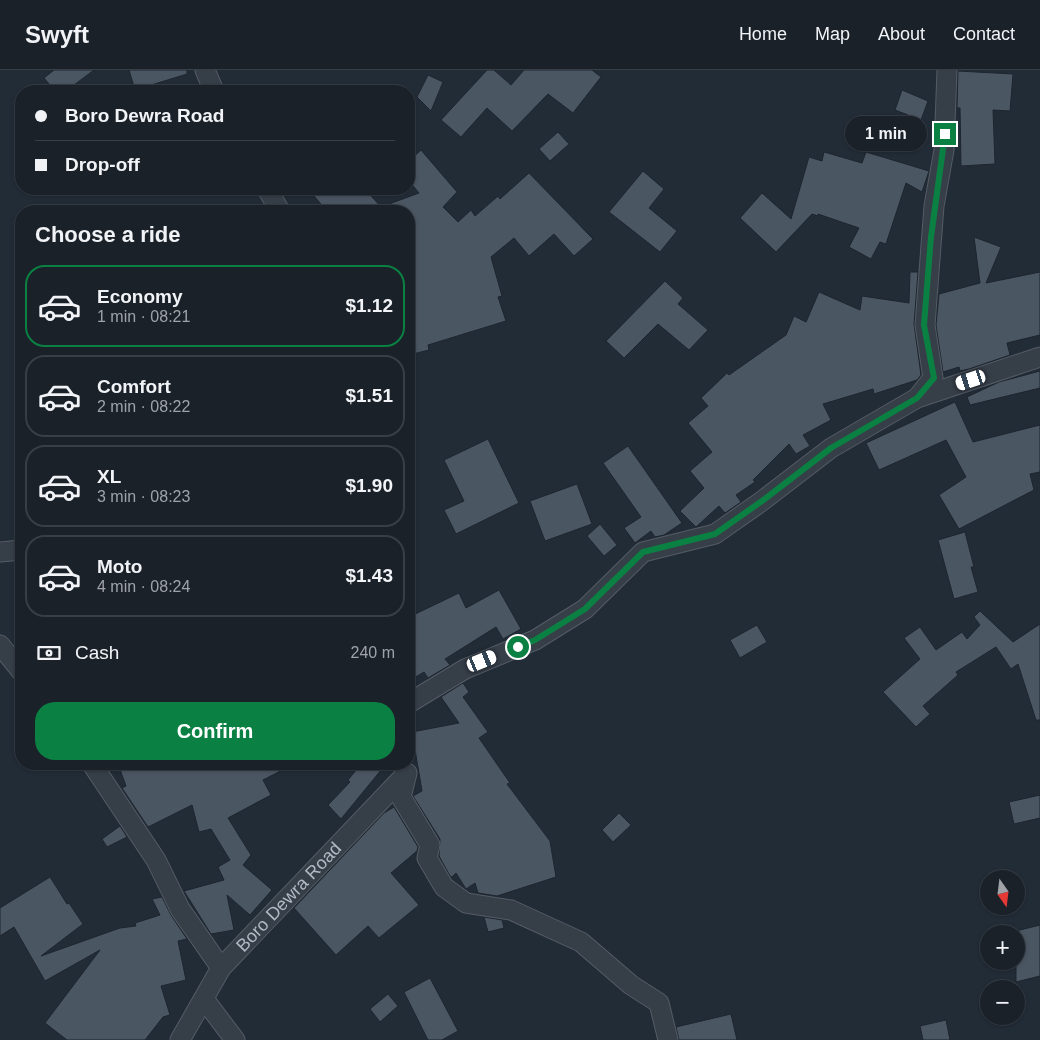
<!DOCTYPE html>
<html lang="en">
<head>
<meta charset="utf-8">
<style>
  :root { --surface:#1a2129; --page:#232931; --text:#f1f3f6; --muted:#9fa3a8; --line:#383e46; --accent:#0b8043 }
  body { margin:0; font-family:Arial,sans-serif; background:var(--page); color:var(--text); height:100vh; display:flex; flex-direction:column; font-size:19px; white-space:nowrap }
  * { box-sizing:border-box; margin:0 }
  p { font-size:16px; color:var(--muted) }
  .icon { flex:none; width:28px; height:28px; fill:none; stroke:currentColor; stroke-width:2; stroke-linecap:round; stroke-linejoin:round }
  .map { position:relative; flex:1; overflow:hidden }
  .sheet { position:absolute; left:15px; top:135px; width:400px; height:565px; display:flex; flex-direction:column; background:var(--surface); border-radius:20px; box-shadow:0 1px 4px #0004,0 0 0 1px var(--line) }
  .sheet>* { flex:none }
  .top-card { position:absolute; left:15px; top:15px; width:400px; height:110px; border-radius:20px; box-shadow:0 1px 4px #0004,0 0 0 1px var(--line); display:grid; align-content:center; height:110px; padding:0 20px; background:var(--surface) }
  .needle { width:32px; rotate:166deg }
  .fabs { position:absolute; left:980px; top:800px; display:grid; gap:10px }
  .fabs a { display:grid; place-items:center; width:45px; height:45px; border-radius:50%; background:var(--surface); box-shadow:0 1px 4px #0004,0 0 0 1px var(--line); font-size:25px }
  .end { position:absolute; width:22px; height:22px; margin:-11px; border:6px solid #0b8043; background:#fff; box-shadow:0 0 0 2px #fff }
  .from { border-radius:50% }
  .bubble { position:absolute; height:35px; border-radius:18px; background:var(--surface); box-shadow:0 1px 4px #0004,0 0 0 1px var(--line); font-size:16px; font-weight:700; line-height:35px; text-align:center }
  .car { position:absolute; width:15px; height:30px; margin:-15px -8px; border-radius:6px; box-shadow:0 0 4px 1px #0007; background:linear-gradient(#fff 24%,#345 0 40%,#fff 0 76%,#345 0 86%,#fff 0) }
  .top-card b { display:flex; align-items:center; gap:18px; height:48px; font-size:19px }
  .top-card b+b { border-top:1px solid var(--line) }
  .top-card i { width:12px; height:12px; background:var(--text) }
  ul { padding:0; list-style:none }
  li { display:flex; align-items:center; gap:15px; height:82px; margin:0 10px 8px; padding:0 10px; border:2px solid var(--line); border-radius:20px }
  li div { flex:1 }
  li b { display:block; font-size:19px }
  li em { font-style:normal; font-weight:700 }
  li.active { border-color:var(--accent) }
  li>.icon { width:45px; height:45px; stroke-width:1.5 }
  h2 { padding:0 20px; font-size:22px; line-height:60px }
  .pay { display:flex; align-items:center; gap:12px; height:55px; padding:0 20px; font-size:19px }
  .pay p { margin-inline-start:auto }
  .button { display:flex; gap:10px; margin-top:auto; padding:10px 20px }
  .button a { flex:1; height:58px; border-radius:20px; background:var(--accent); color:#fff; font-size:20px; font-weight:700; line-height:58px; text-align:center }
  header { display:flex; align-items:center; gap:30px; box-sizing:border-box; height:70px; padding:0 25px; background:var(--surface); border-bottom:1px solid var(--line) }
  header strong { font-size:24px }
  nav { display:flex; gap:28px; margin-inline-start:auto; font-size:18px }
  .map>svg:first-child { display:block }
</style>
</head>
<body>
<header>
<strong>Swyft</strong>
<nav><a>Home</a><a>Map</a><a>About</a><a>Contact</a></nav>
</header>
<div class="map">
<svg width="1040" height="970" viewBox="0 0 1040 970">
  <rect width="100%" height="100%" fill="#222c37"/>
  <path fill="#4b5663" stroke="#1d252f" d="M54,0H94L66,21H55L44,8Z
    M129,0H187V4L135,20Z
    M487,0H494L511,15L524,0H592L601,7L573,43L548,24L512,61L487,38L461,67L441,50Z
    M958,1L1013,4L1010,41L993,40L995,94L961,96L960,38H957Z
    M428,5L443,12L431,41L417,27Z
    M902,20L928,31L921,50L895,40Z
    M558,62L569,74L550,91L539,79Z
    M421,80L457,122L443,137L458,152L471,140L475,146L498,126L500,129L529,103L593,169L574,186L554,164L529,186L514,168L491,187L502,226L498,227L506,251L428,275L429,280L409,285V141H327L308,119H365L381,137L419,123L409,111V91Z
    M824,82L862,93L866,82L929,101L922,122L906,113L886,174L880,172L871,189L849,177L859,158L818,144V146L812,144L776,182L740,148L762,123L791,149L809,87L822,91Z
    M643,101L664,119L649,138L677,161L660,182L609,142Z
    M974,167L1001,177L986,213L1040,202V265L1007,273L1010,285L969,299L960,301L959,297L943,302L936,255L939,224L980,213Z
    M910,202H918L914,254L921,305L917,310L874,324L873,319L823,334L831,350L803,365L810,376L796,384L789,374L753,410L755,412L736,425L741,432L725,443L719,436L696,457L680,441L704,418L690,401L712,382L688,353L708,336L701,328L727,303L729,305L786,265L794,246L806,252L819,222L860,240L862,226L909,233Z
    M665,211L683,228L678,234L708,260L689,280L658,254L624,288L606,271Z
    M1040,301V318L970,335L967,327L999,312Z
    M955,332L973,372L1040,355V402L1030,404L1034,420L959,459L939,425L966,407L946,370L879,400L866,373Z
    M488,369L519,433L456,464L444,440L464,431L444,390Z
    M628,376L682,453L664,465L655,467L651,461L635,473L624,458L641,447L603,393Z
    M577,414L592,454L545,471L530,431Z
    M600,454L617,475L604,486L587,466Z
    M965,462L974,497H971L978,522L954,529L938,470Z
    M499,520L521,559L503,569L496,557L445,589L450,595L428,608L424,602L409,611V547L459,523L466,538Z
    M980,541L1013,572L1040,554V650H1036L1018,594L1011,599L996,577L956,602L958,605L923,636L930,644L916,657L883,622L920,589L904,568L920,557L936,580L962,562L967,569L980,555L974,547Z
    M757,555L767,572L740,588L730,570Z
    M463,613L469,622L463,627L488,662L479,668L510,713L507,714L550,771L556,807L497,826L478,823L475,813L466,819L456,803L452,807L450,806L439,786L440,769L413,726L422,721L412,662L459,653L441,627Z
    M118,694H294L263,710L271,725L228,748L251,785L243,795L272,820L250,845L227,825L234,860L211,864L184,821L224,810L218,797L230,790L211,759L199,762L192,735L148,757L122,718L126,716Z
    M361,694H386L341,749L328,735L350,712L348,710Z
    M1040,725V748L1014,754L1009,732Z
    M394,737L418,777L417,781L391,803L419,835L379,868L368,856L336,885L294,838L384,743Z
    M619,743L631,755L613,772L602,760Z
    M120,756L127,767L107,777L102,769Z
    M50,807L67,834L69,833L83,854L41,886L120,858L136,856L135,853L160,845L152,829L162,827L171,845L187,869L178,871L186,910L161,916L170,945L163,947L145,970H67L45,953L100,880L45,911L14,857L0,866V838Z
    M484,847L502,850L504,858L488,862Z
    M1040,855V906L1016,912V861Z
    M430,908L458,961L442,970H428L404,922Z
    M388,924L398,936L380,952L370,939Z
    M731,944L737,970H679L676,957Z
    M946,950L950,970H923L920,956Z"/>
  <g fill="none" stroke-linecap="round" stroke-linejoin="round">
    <defs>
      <g id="minor">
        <path d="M205,0L214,21"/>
        <path d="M267,119L280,141"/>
        <path d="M918,327L933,308L925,255L934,136L944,80L947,0"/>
        <path d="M0,482L21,480"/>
        <path d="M0,575L21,601"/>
        <path d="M409,633L465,599L535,570L585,539L643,482L715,464L762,431L831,378L917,328L1040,287"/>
        <path d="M92,694L156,790L180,839L221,898"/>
        <path d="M407,703L401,727L430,775L427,788L444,817L466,833L511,840L581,872L631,915L659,933L668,970"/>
        <path d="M204,929L235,970"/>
        <path id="s1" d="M180,970L221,898L406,704"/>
      </g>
    </defs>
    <use href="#minor" stroke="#545c66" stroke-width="21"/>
    <use href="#minor" stroke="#363e48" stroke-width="19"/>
  </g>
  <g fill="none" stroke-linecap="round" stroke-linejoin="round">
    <path stroke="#0b8043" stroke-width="6" d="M518,577L535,570L585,539L643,482L715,464L762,431L831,378L917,328L934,308L924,255L931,167L945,64"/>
  </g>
  <g text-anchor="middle" stroke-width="4" stroke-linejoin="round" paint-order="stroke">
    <g font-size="18" fill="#b1b9c4" stroke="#1b232c">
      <text dy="6" stroke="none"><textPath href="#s1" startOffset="181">Boro Dewra Road</textPath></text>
    </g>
  </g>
</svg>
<div class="fabs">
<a><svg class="needle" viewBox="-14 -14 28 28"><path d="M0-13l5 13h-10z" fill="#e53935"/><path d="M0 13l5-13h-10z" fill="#9fa3a8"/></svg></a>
<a>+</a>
<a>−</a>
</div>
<i class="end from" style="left:518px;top:577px"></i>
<i class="end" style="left:945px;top:64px"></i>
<div class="bubble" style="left:845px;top:46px;width:82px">1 min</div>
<i class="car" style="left:971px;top:310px;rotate:252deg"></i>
<i class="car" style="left:482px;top:591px;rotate:68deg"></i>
<div class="top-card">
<b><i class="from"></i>Boro Dewra Road</b>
<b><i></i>Drop-off</b>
</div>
<section class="sheet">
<h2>Choose a ride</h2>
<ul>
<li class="active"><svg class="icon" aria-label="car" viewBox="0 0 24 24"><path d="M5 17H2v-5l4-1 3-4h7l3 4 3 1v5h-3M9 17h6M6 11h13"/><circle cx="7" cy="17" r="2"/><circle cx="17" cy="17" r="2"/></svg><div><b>Economy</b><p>1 min · 08:21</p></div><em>$1.12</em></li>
<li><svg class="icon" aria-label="car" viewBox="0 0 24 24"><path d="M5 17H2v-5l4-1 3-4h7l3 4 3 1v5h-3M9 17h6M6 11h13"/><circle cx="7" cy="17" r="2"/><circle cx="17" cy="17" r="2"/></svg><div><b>Comfort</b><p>2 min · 08:22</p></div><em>$1.51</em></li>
<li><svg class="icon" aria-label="car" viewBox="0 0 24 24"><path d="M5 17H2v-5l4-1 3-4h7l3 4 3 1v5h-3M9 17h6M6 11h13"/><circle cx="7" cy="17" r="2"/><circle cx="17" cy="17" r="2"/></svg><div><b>XL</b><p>3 min · 08:23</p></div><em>$1.90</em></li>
<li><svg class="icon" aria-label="car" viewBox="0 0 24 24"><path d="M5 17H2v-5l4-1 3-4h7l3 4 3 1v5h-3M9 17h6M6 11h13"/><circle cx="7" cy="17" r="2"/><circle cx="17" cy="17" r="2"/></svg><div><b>Moto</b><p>4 min · 08:24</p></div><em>$1.43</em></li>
</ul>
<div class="pay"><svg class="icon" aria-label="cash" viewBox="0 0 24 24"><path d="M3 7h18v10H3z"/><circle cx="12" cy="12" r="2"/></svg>Cash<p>240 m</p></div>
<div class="button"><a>Confirm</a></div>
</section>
</div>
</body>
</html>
